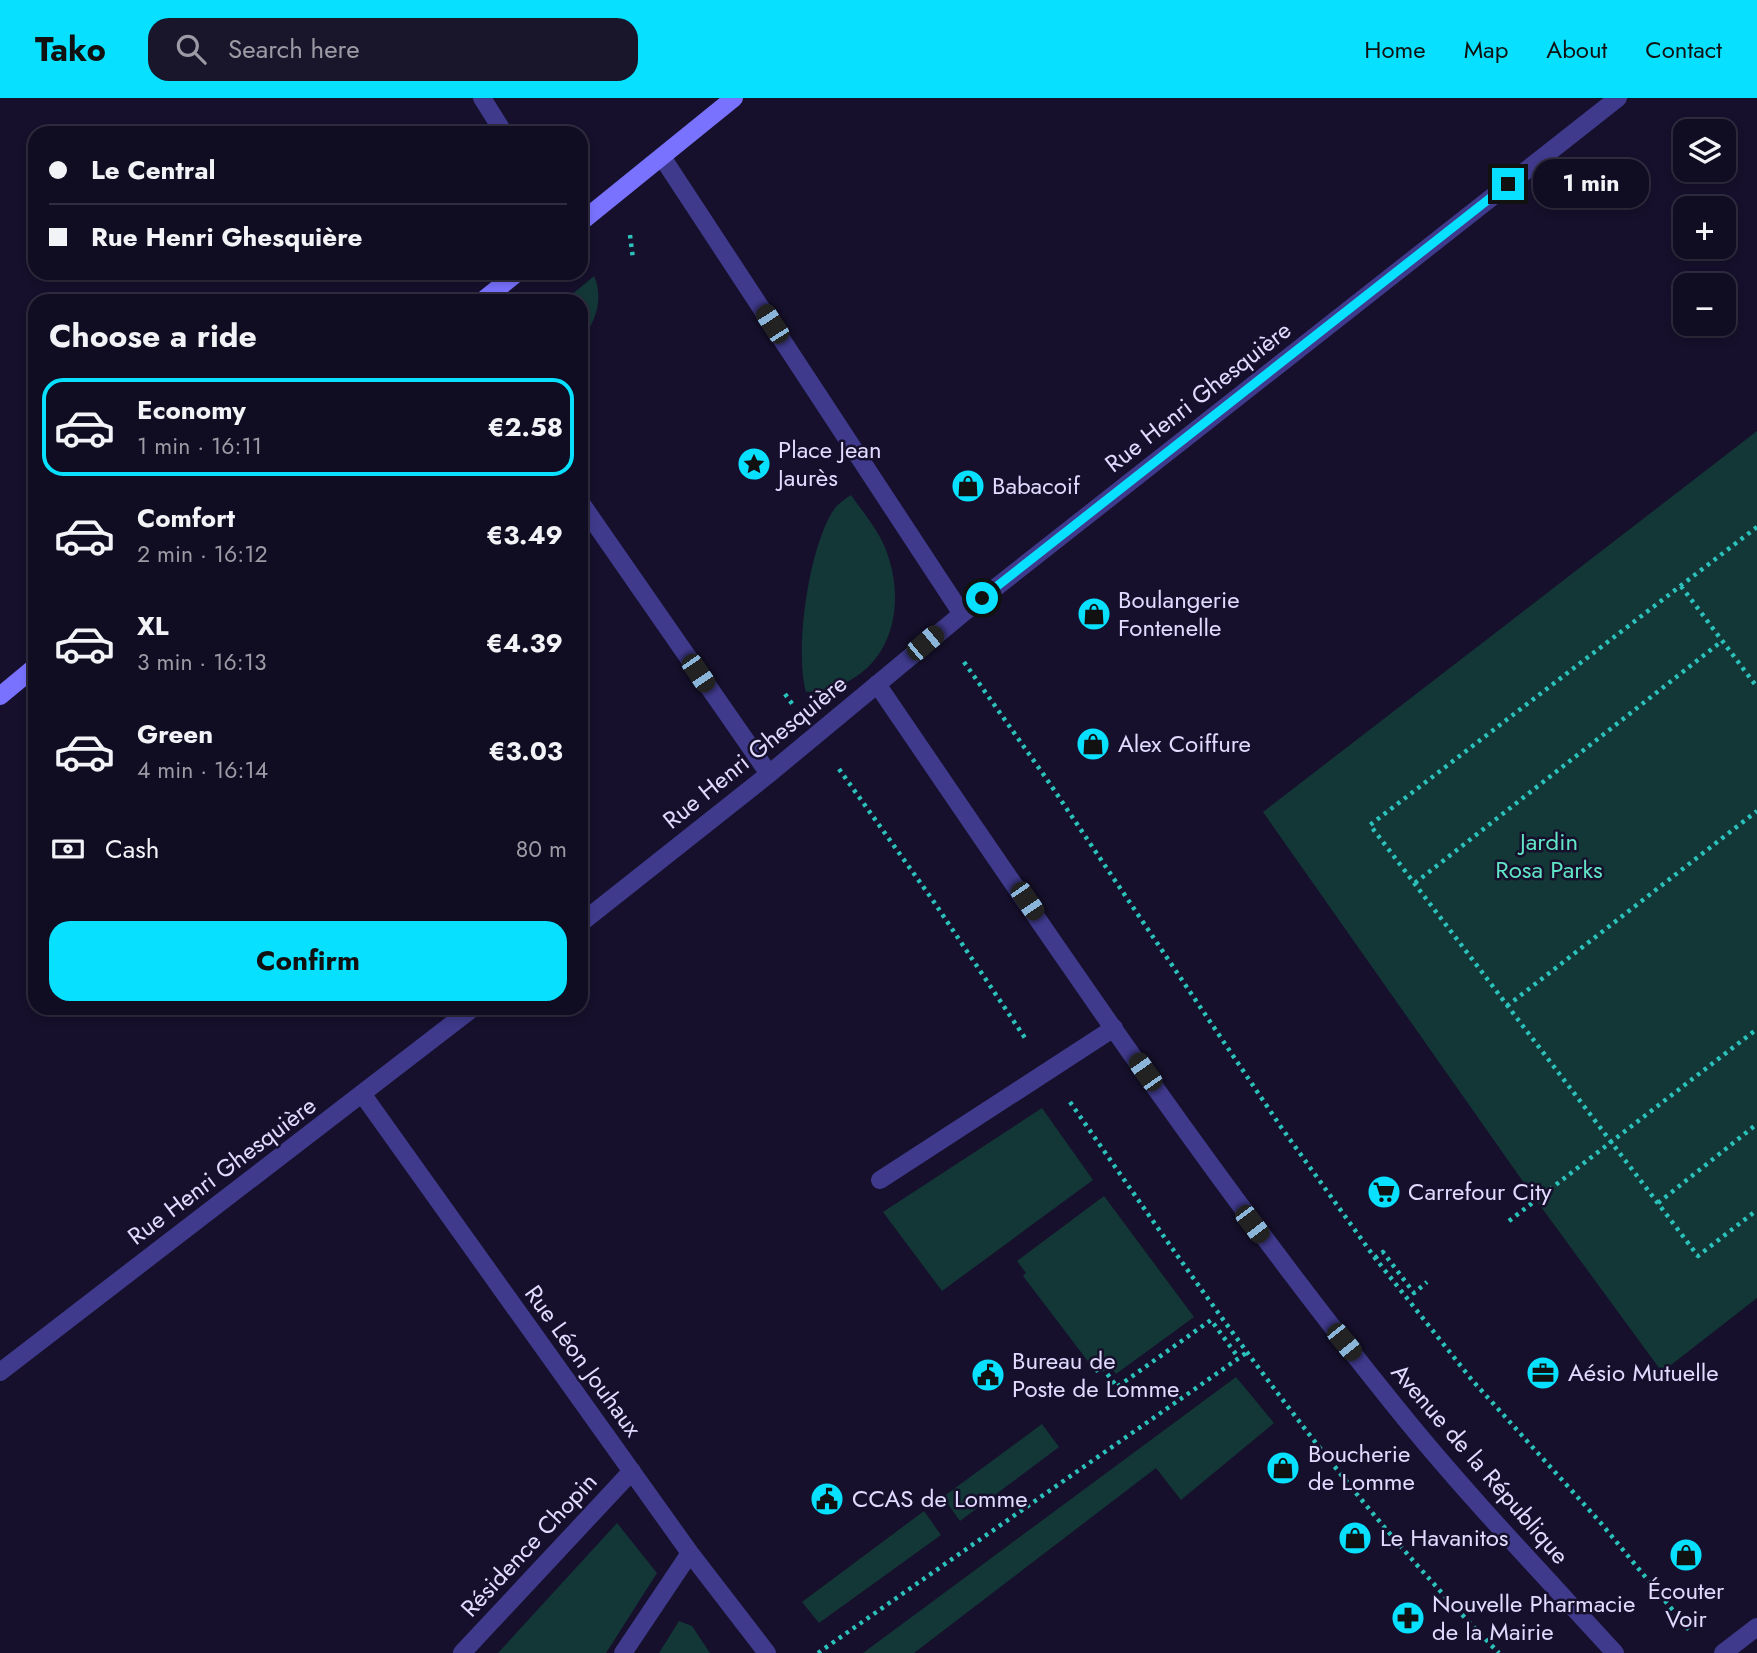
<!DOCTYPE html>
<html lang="en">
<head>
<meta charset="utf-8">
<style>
  :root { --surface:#100c21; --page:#19152a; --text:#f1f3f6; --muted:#9c9ba5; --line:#302c3f; --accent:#07e0ff }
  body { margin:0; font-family:Jost,sans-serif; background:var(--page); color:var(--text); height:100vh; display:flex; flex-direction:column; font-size:26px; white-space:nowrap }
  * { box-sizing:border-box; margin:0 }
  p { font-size:23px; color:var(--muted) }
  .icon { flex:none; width:38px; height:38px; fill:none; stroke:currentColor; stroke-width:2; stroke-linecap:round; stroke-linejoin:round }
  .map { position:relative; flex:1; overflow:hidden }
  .details { position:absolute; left:28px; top:196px; width:560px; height:721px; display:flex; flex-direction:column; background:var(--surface); border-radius:21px; box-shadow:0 4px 10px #0003,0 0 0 2px var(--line) }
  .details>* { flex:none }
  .hud { position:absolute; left:28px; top:28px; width:560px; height:154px; border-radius:21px; box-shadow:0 4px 10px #0003,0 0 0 2px var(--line); display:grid; align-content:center; height:154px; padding:0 21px; background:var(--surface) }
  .tools { position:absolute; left:1673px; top:21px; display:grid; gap:14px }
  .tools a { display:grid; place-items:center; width:63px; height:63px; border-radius:14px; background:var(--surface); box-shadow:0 4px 10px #0003,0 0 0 2px var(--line); font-size:35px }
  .end { position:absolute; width:32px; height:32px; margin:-16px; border:9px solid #07e0ff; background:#111; box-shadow:0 0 0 4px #111 }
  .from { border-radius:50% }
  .bubble { position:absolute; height:49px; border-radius:21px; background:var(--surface); box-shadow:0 4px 10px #0003,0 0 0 2px var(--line); font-size:23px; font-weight:700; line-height:49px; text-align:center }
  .car { position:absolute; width:21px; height:42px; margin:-21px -10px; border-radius:9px; box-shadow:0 0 5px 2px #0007; background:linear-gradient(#222 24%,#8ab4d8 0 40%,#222 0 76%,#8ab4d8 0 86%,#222 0) }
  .hud b { display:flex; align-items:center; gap:24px; height:66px; font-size:26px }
  .hud b+b { border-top:2px solid var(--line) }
  .hud i { width:18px; height:18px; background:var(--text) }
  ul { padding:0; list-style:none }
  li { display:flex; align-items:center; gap:21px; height:98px; margin:0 14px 10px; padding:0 7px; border:4px solid transparent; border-radius:21px }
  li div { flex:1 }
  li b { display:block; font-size:26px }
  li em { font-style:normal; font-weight:700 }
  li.active { border-color:var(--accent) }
  li>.icon { width:63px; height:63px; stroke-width:1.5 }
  h2 { padding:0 21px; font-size:32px; line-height:84px }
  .pay { display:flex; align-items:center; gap:18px; height:77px; padding:0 21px; font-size:26px }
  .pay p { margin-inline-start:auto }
  .primary-button { display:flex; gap:14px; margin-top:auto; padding:14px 21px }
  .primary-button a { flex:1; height:80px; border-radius:21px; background:var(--accent); color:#111; font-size:28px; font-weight:700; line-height:80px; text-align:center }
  header { display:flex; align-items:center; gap:42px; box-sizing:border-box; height:98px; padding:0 35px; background:var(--accent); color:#111 }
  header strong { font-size:33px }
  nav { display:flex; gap:38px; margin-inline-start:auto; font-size:24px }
  .search { width:490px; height:63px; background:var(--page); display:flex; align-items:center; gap:18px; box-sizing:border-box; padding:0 24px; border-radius:21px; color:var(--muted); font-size:26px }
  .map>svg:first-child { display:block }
</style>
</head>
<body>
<header>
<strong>Tako</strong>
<div class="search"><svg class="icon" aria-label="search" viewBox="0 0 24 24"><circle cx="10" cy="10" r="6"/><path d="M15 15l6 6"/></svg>Search here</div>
<nav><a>Home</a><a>Map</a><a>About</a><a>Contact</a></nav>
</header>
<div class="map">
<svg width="1757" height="1555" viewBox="0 0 1757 1555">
  <rect width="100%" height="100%" fill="#16102c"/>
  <path fill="#133636" d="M594,178C604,200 596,224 581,242V203H564Z
    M1757,333V1200L1662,1274L1536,1102L1263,714Z
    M851,397C863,414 879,433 886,452C911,518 884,590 806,594C794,552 809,446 835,410C839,405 845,401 851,397Z
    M1042,1010L1093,1082L942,1193L883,1114Z
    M1104,1098L1194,1219L1116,1276L1102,1258L1090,1266L1023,1178L1026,1175L1017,1163Z
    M1236,1279L1274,1325L1181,1402L1156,1370L914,1555H863Z
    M1042,1326L1059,1349L960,1423L943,1399Z
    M924,1413L941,1437L819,1525L802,1504Z
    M617,1425L657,1475L606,1555H498Z
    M679,1523L692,1528L710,1555H659Z"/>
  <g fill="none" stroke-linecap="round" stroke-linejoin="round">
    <path stroke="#2cc2bc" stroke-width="4.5" stroke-dasharray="3.5 5" stroke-linecap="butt" d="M630,137L633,161
      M1757,429L1370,727L1698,1158L1757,1112
      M1681,488L1757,589
      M964,564L1046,680L1281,1029L1375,1160L1472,1282L1600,1424L1690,1533
      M785,596L793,607
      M839,671L932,801L1025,940
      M1415,785L1722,543
      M1507,908L1757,713
      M1070,1004C1203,1195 1335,1389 1499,1555
      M1658,1105L1757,1026
      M1509,1123L1757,931
      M1375,1160L1383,1154L1414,1195L1427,1184
      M1095,1273L1102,1269L1117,1289L1211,1222L1238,1259
      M818,1555L1249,1253"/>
    <path stroke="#3f3a8c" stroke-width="18" d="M880,1082L1114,930"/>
    <path stroke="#3f3a8c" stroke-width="18" d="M482,0L504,35
      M662,59L962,516
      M581,405L769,676
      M877,586C1044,831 1209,1078 1395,1308C1464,1394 1541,1474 1615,1555
      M581,825L769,676L962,516L1618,0
      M363,997L690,1455L767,1555
      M0,1274L473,910
      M462,1555L632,1373
      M623,1555L690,1455
      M1723,1555L1757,1529"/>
    <path stroke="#7972ff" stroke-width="18" d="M581,124L734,0
      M482,203L517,175
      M0,598L35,569"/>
  </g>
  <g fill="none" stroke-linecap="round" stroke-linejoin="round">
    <path stroke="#07e0ff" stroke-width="9" d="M982,500L1508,86"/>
  </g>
  <defs>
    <symbol id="sight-disc" viewBox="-11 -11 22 22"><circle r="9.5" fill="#07e0ff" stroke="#16102c"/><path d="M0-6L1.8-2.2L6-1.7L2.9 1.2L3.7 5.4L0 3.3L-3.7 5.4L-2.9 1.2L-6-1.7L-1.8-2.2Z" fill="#111"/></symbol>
    <symbol id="shop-disc" viewBox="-11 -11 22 22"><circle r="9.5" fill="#07e0ff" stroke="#16102c"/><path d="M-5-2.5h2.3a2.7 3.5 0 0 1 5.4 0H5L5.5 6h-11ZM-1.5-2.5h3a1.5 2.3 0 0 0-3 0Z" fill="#111"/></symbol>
    <symbol id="supermarket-disc" viewBox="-11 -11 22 22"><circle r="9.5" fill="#07e0ff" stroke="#16102c"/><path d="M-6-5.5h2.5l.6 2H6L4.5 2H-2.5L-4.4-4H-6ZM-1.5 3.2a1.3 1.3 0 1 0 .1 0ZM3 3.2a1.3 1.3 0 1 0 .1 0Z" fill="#111"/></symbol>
    <symbol id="office-disc" viewBox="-11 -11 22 22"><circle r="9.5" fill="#07e0ff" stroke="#16102c"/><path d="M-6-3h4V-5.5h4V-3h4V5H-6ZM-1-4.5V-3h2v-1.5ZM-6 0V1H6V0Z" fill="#111"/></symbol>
    <symbol id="civic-disc" viewBox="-11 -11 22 22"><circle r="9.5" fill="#07e0ff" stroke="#16102c"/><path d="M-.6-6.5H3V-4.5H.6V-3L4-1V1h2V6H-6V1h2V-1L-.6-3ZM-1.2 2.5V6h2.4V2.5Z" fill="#111"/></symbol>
    <symbol id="pharmacy-disc" viewBox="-11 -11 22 22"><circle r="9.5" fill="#07e0ff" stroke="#16102c"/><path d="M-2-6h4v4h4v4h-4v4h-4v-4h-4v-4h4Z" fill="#111"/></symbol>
  </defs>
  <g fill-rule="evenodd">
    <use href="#sight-disc" x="735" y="347" width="38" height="38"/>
    <use href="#shop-disc" x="949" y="369" width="38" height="38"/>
    <use href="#shop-disc" x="1075" y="497" width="38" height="38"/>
    <use href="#shop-disc" x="1074" y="627" width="38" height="38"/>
    <use href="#supermarket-disc" x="1365" y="1075" width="38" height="38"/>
    <use href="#office-disc" x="1524" y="1256" width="38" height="38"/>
    <use href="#civic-disc" x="969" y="1258" width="38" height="38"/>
    <use href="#shop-disc" x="1264" y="1351" width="38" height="38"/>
    <use href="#civic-disc" x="808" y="1382" width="38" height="38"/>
    <use href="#shop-disc" x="1336" y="1421" width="38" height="38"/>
    <use href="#shop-disc" x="1667" y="1438" width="38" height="38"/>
    <use href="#pharmacy-disc" x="1389" y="1501" width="38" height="38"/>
  </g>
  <g text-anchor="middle" stroke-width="5" stroke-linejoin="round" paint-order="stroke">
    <g font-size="24" fill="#e0dbff" stroke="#16102c">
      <text transform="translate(1198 299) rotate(-38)" y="8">Rue Henri Ghesquière</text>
      <text transform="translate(755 654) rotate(-39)" y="8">Rue Henri Ghesquière</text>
      <text transform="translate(222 1073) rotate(-37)" y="8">Rue Henri Ghesquière</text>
      <text transform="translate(583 1263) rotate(54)" y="8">Rue Léon Jouhaux</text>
      <text transform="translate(1480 1366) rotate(49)" y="8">Avenue de la République</text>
      <text transform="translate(529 1447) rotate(-47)" y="8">Résidence Chopin</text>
    </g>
    <g font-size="24" fill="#e0dbff" stroke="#16102c" text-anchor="start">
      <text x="778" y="360">Place Jean<tspan x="778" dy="28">Jaurès</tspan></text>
      <text x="992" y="396">Babacoif</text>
      <text x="1118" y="510">Boulangerie<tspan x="1118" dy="28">Fontenelle</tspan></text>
      <text x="1118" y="654">Alex Coiffure</text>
      <text x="1408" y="1102">Carrefour City</text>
      <text x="1012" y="1271">Bureau de<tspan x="1012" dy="28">Poste de Lomme</tspan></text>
      <text x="1568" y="1283">Aésio Mutuelle</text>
      <text x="1308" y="1364">Boucherie<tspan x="1308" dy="28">de Lomme</tspan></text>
      <text x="852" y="1409">CCAS de Lomme</text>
      <text x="1380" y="1448">Le Havanitos</text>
      <text x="1686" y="1501" text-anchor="middle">Écouter<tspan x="1686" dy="28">Voir</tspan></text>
      <text x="1432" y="1514">Nouvelle Pharmacie<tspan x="1432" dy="28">de la Mairie</tspan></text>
    </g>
    <g font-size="24" fill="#61e5c7" stroke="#16102c">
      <text x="1549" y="752">Jardin<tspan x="1549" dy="28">Rosa Parks</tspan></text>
    </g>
  </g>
</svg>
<div class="tools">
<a><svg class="icon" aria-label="layers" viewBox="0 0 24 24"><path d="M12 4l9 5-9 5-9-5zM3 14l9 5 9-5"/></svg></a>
<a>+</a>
<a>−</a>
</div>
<i class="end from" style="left:982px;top:500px"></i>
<i class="end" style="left:1508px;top:86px"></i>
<div class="bubble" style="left:1533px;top:61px;width:116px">1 min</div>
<i class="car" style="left:772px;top:226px;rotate:327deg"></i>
<i class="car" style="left:925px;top:545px;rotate:50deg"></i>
<i class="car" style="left:698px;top:575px;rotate:146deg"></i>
<i class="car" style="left:1027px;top:803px;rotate:146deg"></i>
<i class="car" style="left:1145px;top:974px;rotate:325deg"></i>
<i class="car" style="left:1252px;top:1126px;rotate:143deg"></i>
<i class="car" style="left:1344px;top:1244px;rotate:141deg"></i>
<div class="hud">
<b><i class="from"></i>Le Central</b>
<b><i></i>Rue Henri Ghesquière</b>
</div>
<section class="details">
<h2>Choose a ride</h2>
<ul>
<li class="active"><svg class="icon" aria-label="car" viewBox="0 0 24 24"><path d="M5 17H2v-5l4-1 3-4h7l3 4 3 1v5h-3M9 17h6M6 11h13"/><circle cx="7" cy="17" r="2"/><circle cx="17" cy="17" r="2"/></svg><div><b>Economy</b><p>1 min · 16:11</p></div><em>€2.58</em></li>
<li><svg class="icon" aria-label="car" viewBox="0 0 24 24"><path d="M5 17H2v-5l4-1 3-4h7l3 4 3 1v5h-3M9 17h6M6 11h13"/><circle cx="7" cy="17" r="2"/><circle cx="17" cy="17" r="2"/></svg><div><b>Comfort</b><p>2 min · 16:12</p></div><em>€3.49</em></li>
<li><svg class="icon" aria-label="car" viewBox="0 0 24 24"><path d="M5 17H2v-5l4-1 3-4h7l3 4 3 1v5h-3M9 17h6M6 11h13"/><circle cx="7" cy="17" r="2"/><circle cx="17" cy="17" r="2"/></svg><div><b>XL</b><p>3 min · 16:13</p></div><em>€4.39</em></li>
<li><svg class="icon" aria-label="car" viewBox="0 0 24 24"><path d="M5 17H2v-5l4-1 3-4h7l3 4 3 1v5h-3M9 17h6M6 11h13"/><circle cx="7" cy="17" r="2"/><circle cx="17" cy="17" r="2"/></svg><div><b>Green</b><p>4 min · 16:14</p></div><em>€3.03</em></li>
</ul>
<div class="pay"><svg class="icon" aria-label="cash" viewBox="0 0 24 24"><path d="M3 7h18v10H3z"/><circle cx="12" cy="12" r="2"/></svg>Cash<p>80 m</p></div>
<div class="primary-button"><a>Confirm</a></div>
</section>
</div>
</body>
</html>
